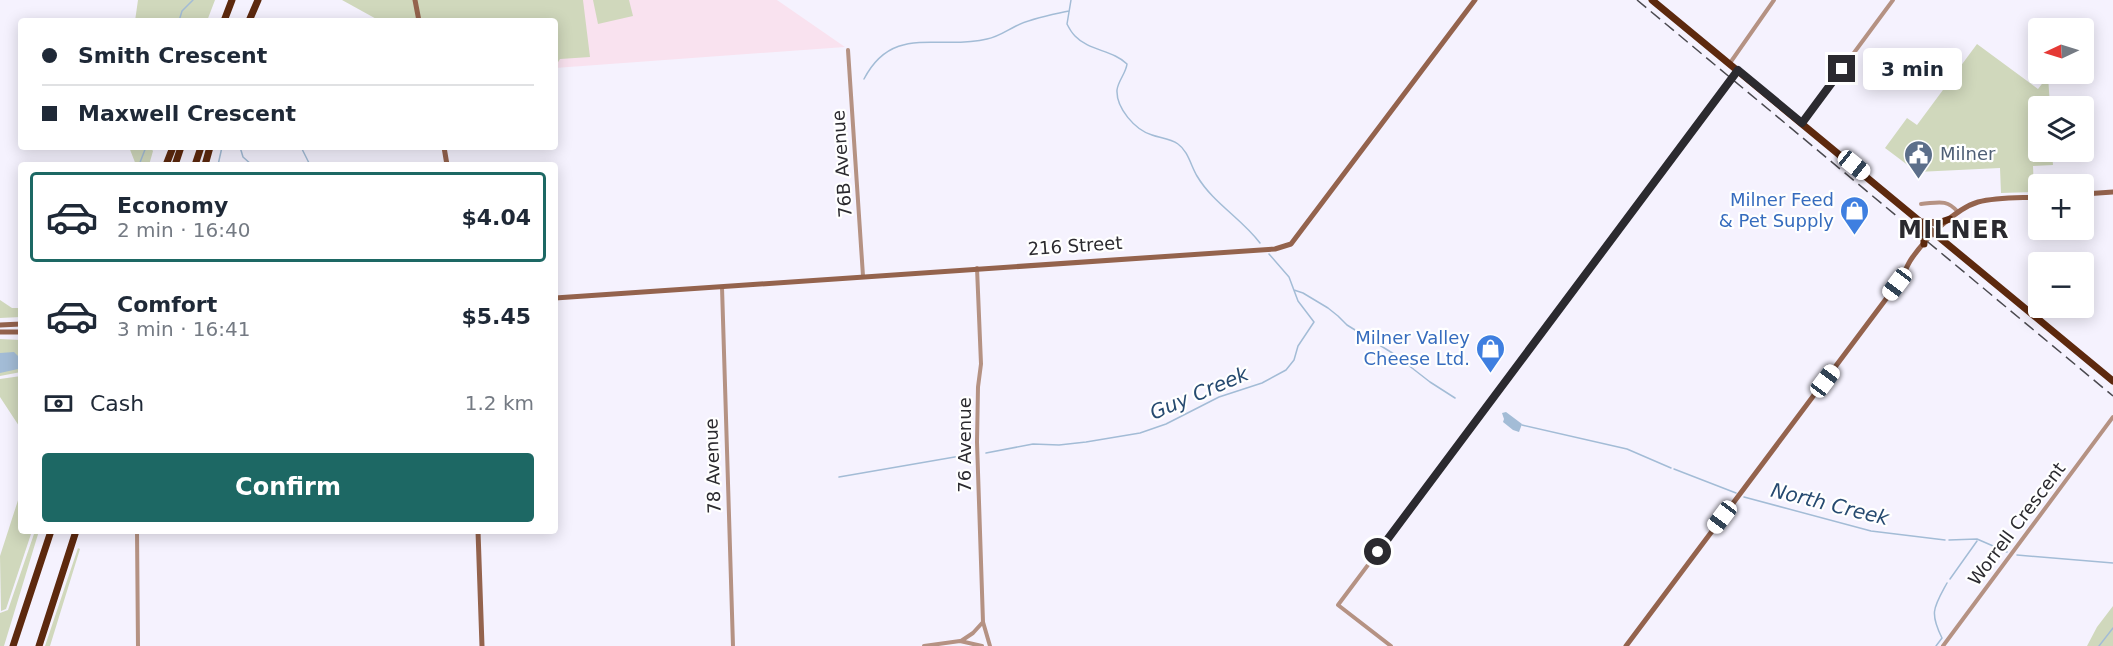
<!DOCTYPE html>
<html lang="en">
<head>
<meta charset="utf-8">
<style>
  :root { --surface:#fff; --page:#f6f6f7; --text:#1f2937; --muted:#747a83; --line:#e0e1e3; --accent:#1d6864 }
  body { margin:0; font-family:"DejaVu Sans",sans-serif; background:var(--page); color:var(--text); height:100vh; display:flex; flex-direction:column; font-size:22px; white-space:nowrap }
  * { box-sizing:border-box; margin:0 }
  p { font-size:20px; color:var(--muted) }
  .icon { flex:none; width:33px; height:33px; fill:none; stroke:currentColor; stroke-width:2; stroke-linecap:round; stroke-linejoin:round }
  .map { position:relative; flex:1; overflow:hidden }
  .details { position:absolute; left:18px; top:162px; width:540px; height:372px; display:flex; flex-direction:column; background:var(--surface); border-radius:6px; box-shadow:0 3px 15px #0003 }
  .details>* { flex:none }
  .top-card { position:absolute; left:18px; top:18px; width:540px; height:132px; border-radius:6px; box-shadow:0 3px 15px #0003; display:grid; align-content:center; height:132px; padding:0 24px; background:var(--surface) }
  .needle { width:39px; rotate:266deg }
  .tools { position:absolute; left:2028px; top:18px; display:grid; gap:12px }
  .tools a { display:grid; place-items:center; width:66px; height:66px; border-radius:6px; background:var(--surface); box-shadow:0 3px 15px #0003; font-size:30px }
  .end { position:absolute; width:27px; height:27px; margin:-14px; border:8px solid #2b2a2f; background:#fff; box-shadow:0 0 0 3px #fff }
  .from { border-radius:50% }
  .bubble { position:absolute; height:42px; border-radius:6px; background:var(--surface); box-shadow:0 3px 15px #0003; font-size:20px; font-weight:700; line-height:42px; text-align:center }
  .car { position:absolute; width:18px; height:36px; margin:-18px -9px; border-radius:8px; box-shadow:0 0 4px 2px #0007; background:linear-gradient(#fff 24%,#345 0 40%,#fff 0 76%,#345 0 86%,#fff 0) }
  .top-card b { display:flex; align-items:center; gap:21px; height:57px; font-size:22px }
  .top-card b+b { border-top:2px solid var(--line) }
  .top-card i { width:15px; height:15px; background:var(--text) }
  ul { padding:10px 0 0; list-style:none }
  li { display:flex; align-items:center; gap:18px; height:90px; margin:0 12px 9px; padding:0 12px; border:3px solid transparent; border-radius:6px }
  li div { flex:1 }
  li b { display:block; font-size:22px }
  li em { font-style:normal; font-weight:700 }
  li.selected { border-color:var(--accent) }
  li>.icon { width:54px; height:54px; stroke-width:1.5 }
  .pay { display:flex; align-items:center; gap:15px; height:66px; padding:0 24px; font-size:22px }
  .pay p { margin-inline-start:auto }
  .button { display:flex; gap:12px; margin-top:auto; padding:12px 24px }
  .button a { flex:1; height:69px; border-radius:6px; background:var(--accent); color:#fff; font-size:24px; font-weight:700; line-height:69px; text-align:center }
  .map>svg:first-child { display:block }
</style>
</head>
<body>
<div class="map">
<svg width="2113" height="646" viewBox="0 0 2113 646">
  <rect width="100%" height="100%" fill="#f5f2fe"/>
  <path fill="#f9e2ef" d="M543,0H777L845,47L555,68V21Z"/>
  <path fill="#d0d8bc" d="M138,0H215L207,21H135Z
    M342,0H583L590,57L560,59L555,67V21H380Z
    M593,0H629L633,16L598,24Z
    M1977,44L2038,89L2048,76L2050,106H2038V152H2052L2053,165L2033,166L2034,192L2001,193L2000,168L1917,172L1885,148L1907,118L1917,125Z
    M129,147H150L153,151L149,165H136Z
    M0,300L12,308H21V317L0,318Z
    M0,339L21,340V372L0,376Z
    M21,376V531H32L6,609L1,611L0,556L21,491L19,426L0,397V379Z
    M35,531H39L4,646H0V613L8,610Z
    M78,548L80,549L50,646H45Z
    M2113,606V646H2087L2097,627Z"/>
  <path fill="#a3bcd6" d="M14,352L18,356V369L0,373V353Z
    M1506,412L1522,424L1519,432L1513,430L1503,422L1504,419L1502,413Z"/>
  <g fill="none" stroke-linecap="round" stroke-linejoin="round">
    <path stroke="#a3bcd6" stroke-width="1.5" d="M1071,0L1067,24C1069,28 1072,33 1075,36C1089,51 1113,50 1127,64C1126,73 1118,81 1117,90C1116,108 1135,130 1152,135C1160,138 1170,138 1178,144C1188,151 1191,166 1197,176C1213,203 1241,218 1260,243
      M179,21L182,11L193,0
      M864,79C893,23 939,51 987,39C998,37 1006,31 1016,26C1032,18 1051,15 1069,11
      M240,147L243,157L252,165
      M301,147L310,165
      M139,165L146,147
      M218,165L222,147
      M1294,290L1303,293L1328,308L1338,316L1347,325L1394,354L1430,382L1455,398
      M1522,425L1627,449L1671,468
      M986,453L1033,444L1059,445L1086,442L1140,433L1166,424L1219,397L1262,383L1286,370L1294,360L1298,346L1314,322L1298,301L1289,277L1269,254
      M1674,469L1736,493
      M839,477L972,454
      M1744,497L1871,531L1945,540
      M1949,540L1977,539L2007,552
      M2017,555L2113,563
      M1950,579L1977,541
      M1936,646L1942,638C1929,612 1934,607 1947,583
      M2099,646L2113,628"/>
    <path stroke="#b59283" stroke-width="4" d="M848,50L863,276
      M1730,63L1774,0
      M1802,123L1893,0
      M1921,204C1937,203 1946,198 1958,212
      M977,268L981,364L978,387L977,442L983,622L990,646
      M722,287L733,646
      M137,531L138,646
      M961,641L973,633L983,622
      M924,646L960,641L982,646
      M1391,646L1338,605L1738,71
      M1943,646L2113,417"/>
    <path stroke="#94634d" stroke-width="5" d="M415,0L419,21
      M444,147L447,165
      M2084,194L2113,192
      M555,298L1275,249L1291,244L1475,0
      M0,325L21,324
      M0,332H21
      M478,531L482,646
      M1626,646L1901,279C1905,272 1907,265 1912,258C1926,238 1955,209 1978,202C1997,197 2019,198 2038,197"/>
    <path stroke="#5d290e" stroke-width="7" d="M1652,0L2113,381
      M224,21L232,0
      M249,21L258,0
      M166,165L173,147
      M175,165L181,147
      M195,165L201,147
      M205,165L210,147
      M1923,222L1938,223L1950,219
      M1920,223L1924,233V244
      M13,646L51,531
      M39,646L76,531"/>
    <path stroke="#4b4a50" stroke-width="1.5" stroke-dasharray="12 6" stroke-linecap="butt" d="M1637,0L2113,396"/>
  </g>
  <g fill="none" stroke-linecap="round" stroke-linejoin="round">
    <path stroke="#2b2a2f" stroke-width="8" d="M1378,552L1738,70L1802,123L1842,69"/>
  </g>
  <defs>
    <symbol id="civic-pin" viewBox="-11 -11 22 30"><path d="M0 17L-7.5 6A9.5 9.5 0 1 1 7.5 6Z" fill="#5c6f8a" stroke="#fff"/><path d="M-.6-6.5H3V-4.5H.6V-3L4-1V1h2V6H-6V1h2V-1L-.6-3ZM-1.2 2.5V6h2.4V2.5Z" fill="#fff"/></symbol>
    <symbol id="shop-pin" viewBox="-11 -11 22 30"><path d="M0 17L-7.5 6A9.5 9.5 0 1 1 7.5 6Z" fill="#3f7fe0" stroke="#fff"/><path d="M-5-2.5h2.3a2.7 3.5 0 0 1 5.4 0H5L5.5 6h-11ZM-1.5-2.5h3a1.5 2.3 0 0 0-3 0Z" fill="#fff"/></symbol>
  </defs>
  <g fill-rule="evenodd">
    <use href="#civic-pin" x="1902" y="138" width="33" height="45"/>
    <use href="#shop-pin" x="1838" y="194" width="33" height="45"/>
    <use href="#shop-pin" x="1474" y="332" width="33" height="45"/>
  </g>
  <g text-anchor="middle" stroke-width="4.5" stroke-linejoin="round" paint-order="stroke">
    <g font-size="18" fill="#4e5e75" stroke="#fff" text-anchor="start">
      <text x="1940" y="160">Milner</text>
    </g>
    <g font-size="18" fill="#2b2a2f" stroke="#fff">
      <text transform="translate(842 164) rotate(-94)" y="6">76B Avenue</text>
      <text transform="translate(1075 246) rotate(-4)" y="6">216 Street</text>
      <text transform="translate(965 445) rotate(-90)" y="6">76 Avenue</text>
      <text transform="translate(713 466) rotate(-92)" y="6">78 Avenue</text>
      <text transform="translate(2017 524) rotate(-53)" y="6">Worrell Crescent</text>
    </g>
    <g font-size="18" fill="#366cbe" stroke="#fff" text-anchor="end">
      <text x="1834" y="206">Milner Feed<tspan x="1834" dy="21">&amp; Pet Supply</tspan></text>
      <text x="1470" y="344">Milner Valley<tspan x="1470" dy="21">Cheese Ltd.</tspan></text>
    </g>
    <g font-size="20" font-style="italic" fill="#264a70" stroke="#fff">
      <text transform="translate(1199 393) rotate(-23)" y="7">Guy Creek</text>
      <text transform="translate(1830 504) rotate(14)" y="7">North Creek</text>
    </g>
    <g font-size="24" font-weight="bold" letter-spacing="1.5" fill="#2b2a2f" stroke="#fff">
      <text x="1954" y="238">MILNER</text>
    </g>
  </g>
</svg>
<div class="tools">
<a><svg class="needle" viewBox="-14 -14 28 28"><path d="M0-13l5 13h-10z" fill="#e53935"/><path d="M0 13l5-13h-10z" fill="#747a83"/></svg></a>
<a><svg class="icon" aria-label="layers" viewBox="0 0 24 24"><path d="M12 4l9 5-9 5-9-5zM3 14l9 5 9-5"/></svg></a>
<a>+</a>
<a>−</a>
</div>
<i class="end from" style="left:1378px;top:552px"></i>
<i class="end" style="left:1842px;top:69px"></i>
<div class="bubble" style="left:1863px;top:48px;width:99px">3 min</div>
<i class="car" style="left:1854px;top:165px;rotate:129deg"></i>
<i class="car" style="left:1897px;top:284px;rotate:217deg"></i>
<i class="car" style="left:1825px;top:381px;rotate:37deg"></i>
<i class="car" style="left:1722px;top:517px;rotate:217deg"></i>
<div class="top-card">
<b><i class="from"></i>Smith Crescent</b>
<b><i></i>Maxwell Crescent</b>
</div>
<section class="details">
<ul>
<li class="selected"><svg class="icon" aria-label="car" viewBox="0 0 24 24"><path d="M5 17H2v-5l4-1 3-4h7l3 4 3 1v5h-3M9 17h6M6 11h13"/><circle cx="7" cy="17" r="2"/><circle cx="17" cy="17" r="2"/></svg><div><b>Economy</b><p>2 min · 16:40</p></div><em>$4.04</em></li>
<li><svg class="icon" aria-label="car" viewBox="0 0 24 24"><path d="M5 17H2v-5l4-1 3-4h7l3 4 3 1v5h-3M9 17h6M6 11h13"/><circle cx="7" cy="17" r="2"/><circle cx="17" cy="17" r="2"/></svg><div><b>Comfort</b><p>3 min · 16:41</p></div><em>$5.45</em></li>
</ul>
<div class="pay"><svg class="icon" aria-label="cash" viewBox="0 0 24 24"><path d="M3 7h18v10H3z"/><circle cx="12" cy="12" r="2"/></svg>Cash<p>1.2 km</p></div>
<div class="button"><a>Confirm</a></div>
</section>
</div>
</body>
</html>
